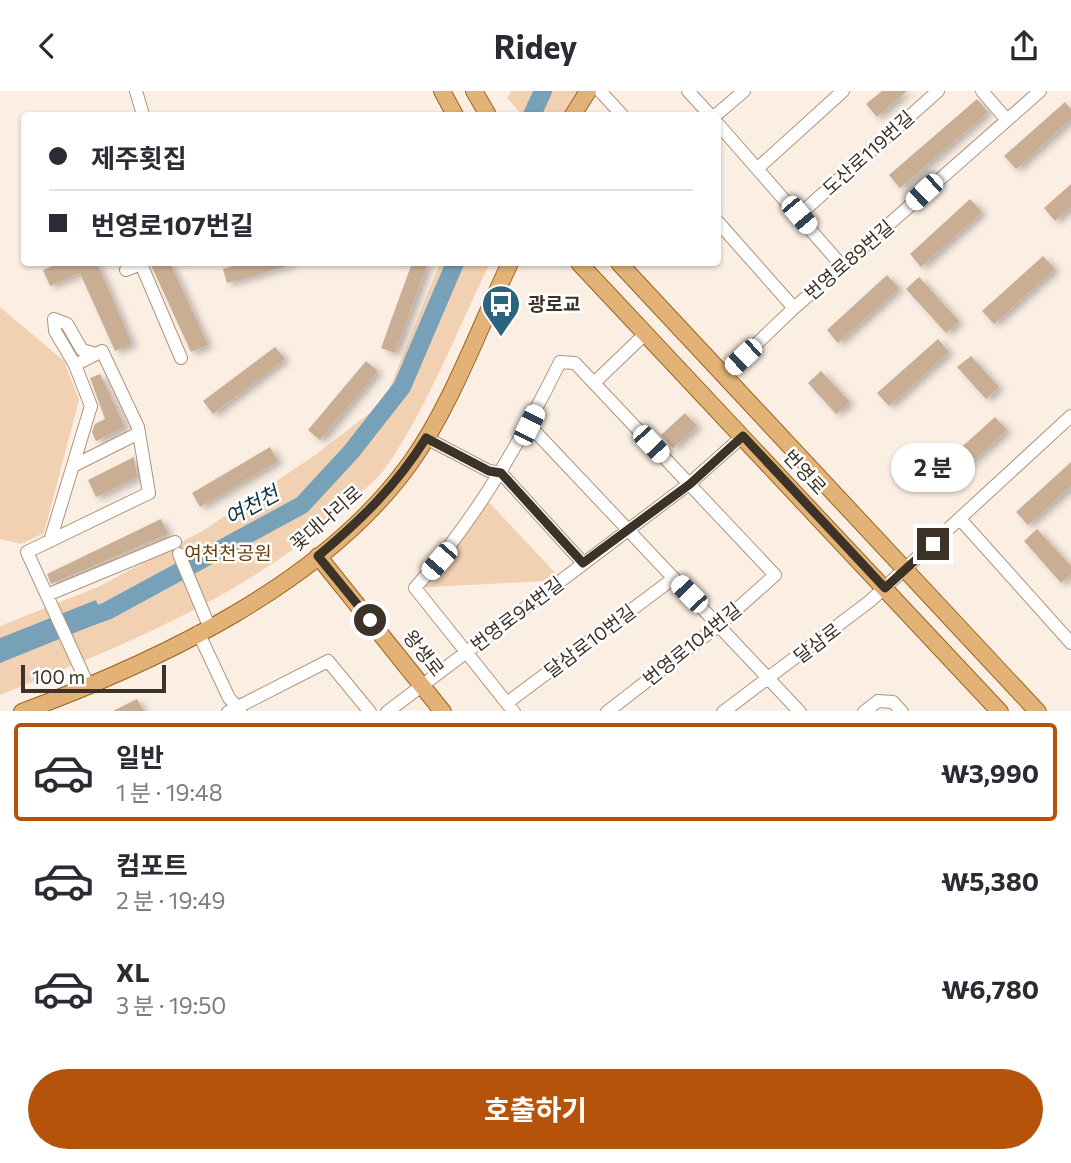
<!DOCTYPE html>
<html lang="ko">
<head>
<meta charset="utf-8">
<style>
  :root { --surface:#fff; --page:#f7f7f7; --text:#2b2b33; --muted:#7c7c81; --line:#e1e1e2; --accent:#b45309 }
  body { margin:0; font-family:Commissioner,"Noto Sans KR",sans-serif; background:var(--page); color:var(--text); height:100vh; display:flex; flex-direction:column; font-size:26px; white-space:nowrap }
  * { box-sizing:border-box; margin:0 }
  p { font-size:23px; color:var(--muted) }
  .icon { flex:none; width:38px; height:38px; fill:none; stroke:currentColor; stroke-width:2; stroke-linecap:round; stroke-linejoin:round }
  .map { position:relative; height:620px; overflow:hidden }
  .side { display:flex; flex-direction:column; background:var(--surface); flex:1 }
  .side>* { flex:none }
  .guide { position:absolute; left:21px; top:21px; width:700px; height:154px; border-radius:7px; box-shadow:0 2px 5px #0004; display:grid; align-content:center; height:154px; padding:0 28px; background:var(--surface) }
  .scale { position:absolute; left:21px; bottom:18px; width:145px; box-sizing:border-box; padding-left:7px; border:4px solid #3d3227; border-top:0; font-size:19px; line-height:24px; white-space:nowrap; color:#3d3227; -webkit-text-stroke:5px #fff; paint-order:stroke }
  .end { position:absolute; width:32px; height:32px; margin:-16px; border:9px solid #3d3227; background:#fff; box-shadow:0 0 0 4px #fff }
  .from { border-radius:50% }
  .bubble { position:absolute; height:49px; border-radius:24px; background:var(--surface); box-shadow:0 2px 5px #0004; font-size:23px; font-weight:700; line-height:49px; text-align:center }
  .car { position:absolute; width:21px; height:42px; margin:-21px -10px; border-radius:9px; box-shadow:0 0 5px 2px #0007; background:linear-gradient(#fff 24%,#345 0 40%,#fff 0 76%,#345 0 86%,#fff 0) }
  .guide b { display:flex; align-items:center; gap:24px; height:66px; font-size:26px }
  .guide b+b { border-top:2px solid var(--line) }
  .guide i { width:18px; height:18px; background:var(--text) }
  ul { padding:12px 0 0; list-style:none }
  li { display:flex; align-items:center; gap:21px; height:98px; margin:0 14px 10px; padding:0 14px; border:4px solid transparent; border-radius:7px }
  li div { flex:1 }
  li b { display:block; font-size:26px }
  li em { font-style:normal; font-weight:700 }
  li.current { border-color:var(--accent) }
  li>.icon { width:63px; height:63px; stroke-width:1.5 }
  .cta { display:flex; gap:14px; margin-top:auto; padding:14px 28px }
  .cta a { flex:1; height:80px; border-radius:42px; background:var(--accent); color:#fff; font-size:28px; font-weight:700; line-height:80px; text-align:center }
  header { display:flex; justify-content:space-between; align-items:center; height:91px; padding:0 28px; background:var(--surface); font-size:32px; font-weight:700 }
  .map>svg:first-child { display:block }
</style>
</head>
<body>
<header><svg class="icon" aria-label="back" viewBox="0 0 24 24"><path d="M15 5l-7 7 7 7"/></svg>Ridey<svg class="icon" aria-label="share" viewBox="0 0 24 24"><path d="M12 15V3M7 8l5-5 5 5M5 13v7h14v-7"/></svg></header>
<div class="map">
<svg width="1071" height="621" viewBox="0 0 1071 621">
  <defs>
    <filter id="shadow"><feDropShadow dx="5" dy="3" stdDeviation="3.5" flood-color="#0004"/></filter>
  </defs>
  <rect width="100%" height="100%" fill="#fbefe4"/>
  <path fill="#f2d1b3" d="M511,0H580L564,24H522L507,7Z
    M440,172H490C459,235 426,320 386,376C377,390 360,401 348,413C251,504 122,555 0,604V535L100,495L204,439L315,364L384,311Z
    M0,216L64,270L79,309L44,442L21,453L0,448Z
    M484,406L562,489L415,497Z"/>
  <path fill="#77a1b8" d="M96,509L104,530L0,572V547Z"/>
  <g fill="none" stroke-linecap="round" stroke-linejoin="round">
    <path stroke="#77a1b8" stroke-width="18" d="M532,24L543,0
      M78,530L107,520L302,414L351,361L402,296L455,172"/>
  </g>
  <path fill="#caae94" filter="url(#shadow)" d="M882,0H907L877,26L866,13Z
    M977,8L988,21L900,97L889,84Z
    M1065,11L1071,18V28L1016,78L1004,65Z
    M1071,93V116L1055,130L1044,117Z
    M970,108L982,121L921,176L910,163Z
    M1043,165L1055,178L994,233L982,220Z
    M60,172H97L132,253L115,260L80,182L50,195L43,179Z
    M150,172H170L208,254L191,261Z
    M244,172H291V174L227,192L223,178Z
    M412,172H428L395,262L381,257Z
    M887,184L899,197L838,252L827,239Z
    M919,186L959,230L946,242L906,198Z
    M938,248L949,261L889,315L877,302Z
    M275,256L285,268L213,323L203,310Z
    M971,265L999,296L986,308L957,276Z
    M366,270L378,280L320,349L308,339Z
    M821,280L850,311L836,323L808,292Z
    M100,283L125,336L96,350L92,341L95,333L105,328L90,287Z
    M685,322L697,335L673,357L661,344Z
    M995,326L1007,339L946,394L934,381Z
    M270,356L278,370L200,416L192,402Z
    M134,366L137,386L96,406L88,389Z
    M1071,371V395L1028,434L1016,421Z
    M161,428L168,443L51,493L47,483Z
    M1037,438L1071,475V483L1061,492L1024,450Z
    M137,608L144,620H113Z"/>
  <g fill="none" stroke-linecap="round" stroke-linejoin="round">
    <defs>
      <path id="minor" d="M136,0L143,24
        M600,0L622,24
        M688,0L710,24
        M982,0L1007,29
        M716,24L744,0
        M718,33L842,175
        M758,77L843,0
        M799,124L938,0
        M718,131L794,217
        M126,179L141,173L181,267
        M75,274L55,240L54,228L67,233L82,259L96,263
        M724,284L794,217L1040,0
        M594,292L646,242
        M529,334L800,621
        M426,347L489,380L501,382L583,472
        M73,375L139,342
        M960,428L1071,552
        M50,450L91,315L75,274L102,260L138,336L149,402L27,461L88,594
        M179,463L209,535
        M47,504L175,451
        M198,541L229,607L241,620
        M507,612L674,487
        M228,621L328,570L370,621
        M387,621L689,393L743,345
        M514,621L415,497C475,429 520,352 560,271L575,272L775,484L719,534L607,621
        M723,621L870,510L1071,325
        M864,621L878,610L893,611L902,621"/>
      <path id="major" d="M442,0L455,24
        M474,0L488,24
        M573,24L588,0
        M579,172L1000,621
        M619,172L1038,621
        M318,465L443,621
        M22,621C159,570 324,493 411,371C451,315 480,235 510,172"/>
    </defs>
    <use href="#minor" stroke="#af947b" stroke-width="14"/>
    <use href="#major" stroke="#9c641f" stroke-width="18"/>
    <use href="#minor" stroke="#fff" stroke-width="12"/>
    <use href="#major" stroke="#e2b276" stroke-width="16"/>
  </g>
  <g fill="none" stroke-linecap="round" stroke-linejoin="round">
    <path stroke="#3d3227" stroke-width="9" d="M370,529L318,465C360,430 397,394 426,347L489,380L501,382L583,472L690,393L743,345L885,497L933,453"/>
  </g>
  <defs>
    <symbol id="bus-pin" viewBox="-11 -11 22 30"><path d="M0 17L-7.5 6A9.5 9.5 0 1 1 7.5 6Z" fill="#2c647e" stroke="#fff"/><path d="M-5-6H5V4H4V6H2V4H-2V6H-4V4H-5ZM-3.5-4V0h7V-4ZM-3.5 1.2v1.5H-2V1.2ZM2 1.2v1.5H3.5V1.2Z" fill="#fff"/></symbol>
  </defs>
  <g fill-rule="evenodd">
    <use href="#bus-pin" x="479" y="191" width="44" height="60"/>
  </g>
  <g text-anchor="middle" stroke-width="5" stroke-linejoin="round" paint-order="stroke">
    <g font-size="19" fill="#3d3227" stroke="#fff">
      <text transform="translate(868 62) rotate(-42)" y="7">도산로119번길</text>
      <text transform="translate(849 169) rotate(-41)" y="7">번영로89번길</text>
      <text transform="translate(805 381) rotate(47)" y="7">번영로</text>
      <text transform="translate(326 427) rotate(-41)" y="7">꽃대나리로</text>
      <text transform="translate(517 523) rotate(-37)" y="7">번영로94번길</text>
      <text transform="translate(590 550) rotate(-37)" y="7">달삼로10번길</text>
      <text transform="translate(817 552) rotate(-37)" y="7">달삼로</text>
      <text transform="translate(692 553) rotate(-39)" y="7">번영로104번길</text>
      <text transform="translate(424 562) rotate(52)" y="7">왕생로</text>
    </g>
    <g font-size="19" font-weight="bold" fill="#3d3227" stroke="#fff" text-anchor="start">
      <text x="528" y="220">광로교</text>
    </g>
    <g font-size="19" fill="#6a3f0a" stroke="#fff">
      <text x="228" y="469">여천천공원</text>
    </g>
    <g font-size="21" font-style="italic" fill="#0e3445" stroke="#fff">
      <text transform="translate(252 415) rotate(-29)" y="7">여천천</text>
    </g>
  </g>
</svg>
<div class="scale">100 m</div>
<i class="end from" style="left:370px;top:529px"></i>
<i class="end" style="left:933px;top:453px"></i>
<div class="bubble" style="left:891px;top:352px;width:84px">2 분</div>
<i class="car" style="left:924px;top:101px;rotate:227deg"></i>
<i class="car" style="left:799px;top:124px;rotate:140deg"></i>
<i class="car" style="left:743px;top:266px;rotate:227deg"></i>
<i class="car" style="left:529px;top:334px;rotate:26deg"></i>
<i class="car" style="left:651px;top:353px;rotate:137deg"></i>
<i class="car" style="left:439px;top:470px;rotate:221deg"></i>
<i class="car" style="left:689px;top:503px;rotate:316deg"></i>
<div class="guide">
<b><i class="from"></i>제주횟집</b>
<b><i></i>번영로107번길</b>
</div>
</div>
<section class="side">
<ul>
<li class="current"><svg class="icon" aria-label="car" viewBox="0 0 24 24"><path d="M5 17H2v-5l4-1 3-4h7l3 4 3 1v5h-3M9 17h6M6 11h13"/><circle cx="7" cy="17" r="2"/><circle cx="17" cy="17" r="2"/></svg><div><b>일반</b><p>1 분 · 19:48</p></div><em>₩3,990</em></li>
<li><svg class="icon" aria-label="car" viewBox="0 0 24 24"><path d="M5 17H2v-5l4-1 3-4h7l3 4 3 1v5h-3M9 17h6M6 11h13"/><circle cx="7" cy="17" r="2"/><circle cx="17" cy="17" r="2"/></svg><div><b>컴포트</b><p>2 분 · 19:49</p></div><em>₩5,380</em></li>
<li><svg class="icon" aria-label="car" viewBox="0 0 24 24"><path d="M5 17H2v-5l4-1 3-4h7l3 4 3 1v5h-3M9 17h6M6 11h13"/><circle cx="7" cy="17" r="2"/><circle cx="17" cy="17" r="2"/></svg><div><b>XL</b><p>3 분 · 19:50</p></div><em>₩6,780</em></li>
</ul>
<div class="cta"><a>호출하기</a></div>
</section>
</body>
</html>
